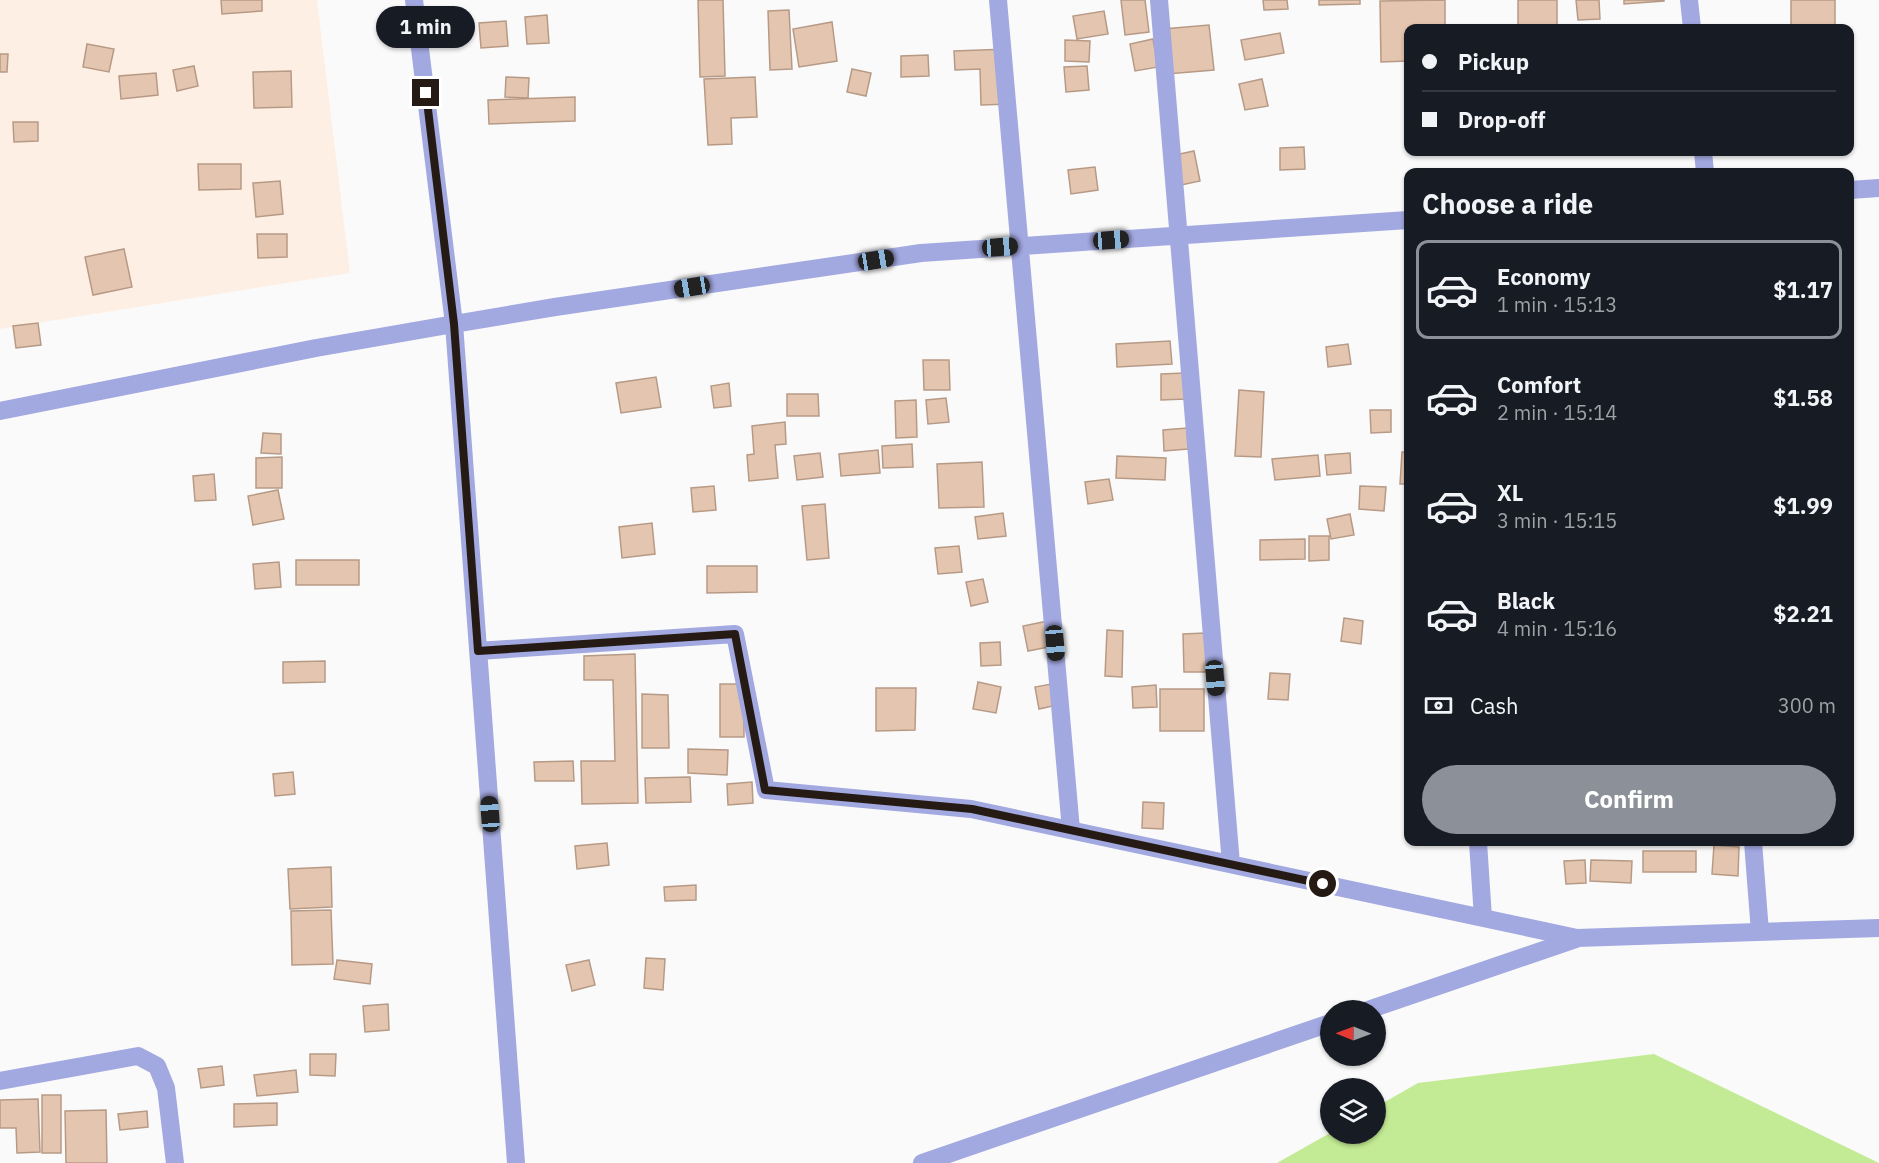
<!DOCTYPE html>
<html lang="en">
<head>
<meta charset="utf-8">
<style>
  :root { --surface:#171b24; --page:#242831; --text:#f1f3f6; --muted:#9ea1a6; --line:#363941; --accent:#8c9099 }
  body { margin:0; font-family:"IBM Plex Sans",sans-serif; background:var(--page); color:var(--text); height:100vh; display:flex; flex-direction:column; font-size:22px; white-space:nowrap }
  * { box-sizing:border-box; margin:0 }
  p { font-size:20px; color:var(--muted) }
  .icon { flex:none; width:33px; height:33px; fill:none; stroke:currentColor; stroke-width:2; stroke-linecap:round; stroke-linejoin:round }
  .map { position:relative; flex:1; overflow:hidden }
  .sheet { position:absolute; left:1404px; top:168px; width:450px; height:678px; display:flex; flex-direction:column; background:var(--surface); border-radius:12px; box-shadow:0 2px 4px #0004 }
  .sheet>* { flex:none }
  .banner { position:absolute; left:1404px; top:24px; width:450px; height:132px; border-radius:12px; box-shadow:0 2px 4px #0004; display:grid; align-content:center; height:132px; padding:0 18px; background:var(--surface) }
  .needle { width:39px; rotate:271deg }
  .tools { position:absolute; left:1320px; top:1000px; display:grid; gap:12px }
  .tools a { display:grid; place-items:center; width:66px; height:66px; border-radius:50%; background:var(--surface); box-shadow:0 2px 4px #0004; font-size:30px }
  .end { position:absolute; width:27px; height:27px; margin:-14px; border:8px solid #261b14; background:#fff; box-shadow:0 0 0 3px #fff }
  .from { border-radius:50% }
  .bubble { position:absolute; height:42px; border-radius:21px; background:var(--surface); box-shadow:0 2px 4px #0004; font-size:20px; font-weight:700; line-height:42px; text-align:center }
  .car { position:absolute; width:18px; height:36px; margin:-18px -9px; border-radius:8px; box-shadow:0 0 4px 2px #0007; background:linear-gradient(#222 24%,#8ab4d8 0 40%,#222 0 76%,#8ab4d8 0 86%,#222 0) }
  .banner b { display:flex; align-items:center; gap:21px; height:57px; font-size:22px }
  .banner b+b { border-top:2px solid var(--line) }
  .banner i { width:15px; height:15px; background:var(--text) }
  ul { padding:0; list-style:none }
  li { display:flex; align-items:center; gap:18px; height:99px; margin:0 12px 9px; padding:0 6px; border:3px solid transparent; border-radius:12px }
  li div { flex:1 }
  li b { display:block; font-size:22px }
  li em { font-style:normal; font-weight:700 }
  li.active { border-color:var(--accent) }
  li>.icon { width:54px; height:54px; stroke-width:1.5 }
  h2 { padding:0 18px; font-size:27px; line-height:72px }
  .pay { display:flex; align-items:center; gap:15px; height:66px; padding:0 18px; font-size:22px }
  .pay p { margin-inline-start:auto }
  .cta { display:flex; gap:12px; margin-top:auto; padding:12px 18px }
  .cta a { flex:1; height:69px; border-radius:36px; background:var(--accent); color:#fff; font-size:24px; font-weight:700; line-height:69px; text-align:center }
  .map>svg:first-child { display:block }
</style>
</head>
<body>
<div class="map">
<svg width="1879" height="1163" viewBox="0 0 1879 1163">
  <rect width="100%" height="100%" fill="#fafafa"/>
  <path fill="#feefe4" d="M0,0H317L350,273L0,329Z"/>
  <path fill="#c3ea94" d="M1654,1054L1879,1163H1277L1330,1133L1376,1134V1107L1418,1083Z"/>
  <path fill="#e4c6b0" stroke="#b79a86" stroke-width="1.5" d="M221,0H262V11L222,14Z
    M698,0H723L725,76L700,77Z
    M1121,0H1145L1149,32L1125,35Z
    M1263,0H1287L1288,9L1264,10Z
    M1319,0H1360V4L1319,5Z
    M1445,0V28H1408V61L1381,62L1380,1Z
    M1518,0H1557V28H1518Z
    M1576,0H1599L1600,19L1578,20Z
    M1624,0H1664V1L1624,4Z
    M1791,0H1835V28H1791Z
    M789,10L792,69L770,70L768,11Z
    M1104,11L1108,34L1077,39L1073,16Z
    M547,15L549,43L527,44L525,17Z
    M506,21L508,46L481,48L479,23Z
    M832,22L837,61L799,67L793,29Z
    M1209,25L1214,70L1167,74L1163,29Z
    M1280,33L1284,53L1245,60L1241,40Z
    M1153,39L1158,67L1135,71L1130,44Z
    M1065,40L1090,41L1089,62L1065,61Z
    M87,44L114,49L109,72L83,67Z
    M1008,49L1010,104L981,105L980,69L955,70L954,51Z
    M0,54H8L7,72H0Z
    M928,55L929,76L901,77V56Z
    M194,66L198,86L177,91L173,70Z
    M1087,66L1089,90L1066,92L1064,67Z
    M852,69L871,73L866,96L847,92Z
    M291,71L292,107L254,108L253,72Z
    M156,73L158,95L121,99L119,76Z
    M506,77L529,78L528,98L505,97Z
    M755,77L757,117L731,118L732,144L708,145L704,79Z
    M1262,79L1268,106L1245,110L1239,84Z
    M575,97V121L489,124L488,100Z
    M13,122H38V141L14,142Z
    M1304,147L1305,169L1280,170V148Z
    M1194,151L1200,181L1176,186L1170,156Z
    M198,164H241V189L199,190Z
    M1095,167L1098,190L1071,194L1068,170Z
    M280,181L283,214L256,217L253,183Z
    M257,234H287V257L258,258Z
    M124,249L132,287L93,295L85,257Z
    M38,323L41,345L16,348L13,326Z
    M1170,341L1172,364L1117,367L1116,344Z
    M1348,344L1351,364L1328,367L1326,347Z
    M923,360H949L950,390H924Z
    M1185,373L1186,399L1161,400V374Z
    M656,377L661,407L621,413L616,383Z
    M729,383L731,406L714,408L711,386Z
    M1239,390L1264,392L1261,457L1235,456Z
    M787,394H818L819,416H787Z
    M946,398L949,422L928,424L926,400Z
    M916,400L917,437L896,438L895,401Z
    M1370,410H1391V432L1371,433Z
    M785,422L786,444L775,445L778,478L749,481L747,455L754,454L752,426Z
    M1187,428L1188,449L1164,451L1163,430Z
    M263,433L281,434V454L261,453Z
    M912,444L913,467L883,468L882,446Z
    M878,450L880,473L841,476L839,454Z
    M1402,452H1408V484H1400Z
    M820,453L823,477L797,480L794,456Z
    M1350,453L1351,473L1327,475L1325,455Z
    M1318,455L1320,476L1275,480L1272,459Z
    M1117,456L1166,458L1165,480L1116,478Z
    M282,457V488H256V458Z
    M982,462L984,507L939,508L937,464Z
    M214,474L216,500L195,501L193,476Z
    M1109,479L1113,500L1088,504L1085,482Z
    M714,486L716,510L693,512L691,488Z
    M1360,486L1386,487L1384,511L1359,509Z
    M278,490L284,519L253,525L248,496Z
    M825,504L829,558L807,560L802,506Z
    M1003,513L1006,536L978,539L975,517Z
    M1350,514L1354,535L1331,539L1327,519Z
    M652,523L655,554L622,558L619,527Z
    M1309,536H1329V560L1309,561Z
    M1305,539V559L1260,560V540Z
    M959,546L962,572L938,574L935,548Z
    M296,560H359V585H296Z
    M279,562L281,587L255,589L253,564Z
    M707,566H757V592L707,593Z
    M983,579L988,602L971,606L966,582Z
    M1344,618L1363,621L1361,644L1341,641Z
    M1048,621L1054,646L1028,651L1023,626Z
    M1107,630L1123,631L1122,677L1105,676Z
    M1205,633L1207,672H1184L1183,634Z
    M1000,642L1001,665L981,666L980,643Z
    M635,654L638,803L582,804L581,761H615L613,680H584V656Z
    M325,661V682L283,683V662Z
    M1270,673L1290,674L1288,700L1268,699Z
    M978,682L1001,687L996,713L973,709Z
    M1062,682L1066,703L1039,709L1035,687Z
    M720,684H744V737H720Z
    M1156,685L1157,707L1133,708L1132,687Z
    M876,688H916L915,730L876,731Z
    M1160,689H1204V731H1160Z
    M642,694L668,695L669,748H642Z
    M688,749L728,750L727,775L688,773Z
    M573,761L574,781H535L534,762Z
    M293,772L295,794L275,796L273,774Z
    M690,777L691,802L646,803L645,778Z
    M752,782L753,803L728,805L727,784Z
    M1143,802L1164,803L1163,829L1142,828Z
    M607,843L609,865L577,869L575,846Z
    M1714,845L1739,847L1738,876L1712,874Z
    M1643,851H1696V872H1643Z
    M1585,860L1586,883L1566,884L1564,861Z
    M1591,860L1632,861L1631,883L1590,881Z
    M331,867L332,907L290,909L288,869Z
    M696,885V900L665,901L664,887Z
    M331,910L333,964L292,965L291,911Z
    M646,958L665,959L663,990L644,988Z
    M337,960L372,964L370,984L334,979Z
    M589,960L595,985L572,991L566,965Z
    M388,1004L389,1030L365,1032L363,1006Z
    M310,1054H336L335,1076L310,1075Z
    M222,1066L224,1085L201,1088L198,1069Z
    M296,1070L298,1092L257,1096L254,1075Z
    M42,1095H61V1153H42Z
    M38,1099L40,1152L17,1153L16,1128H0V1100Z
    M277,1103V1125L234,1127V1104Z
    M106,1110L107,1163H66L65,1111Z
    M147,1111L148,1127L120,1130L118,1114Z"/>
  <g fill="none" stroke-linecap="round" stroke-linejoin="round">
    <path stroke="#a2a8e0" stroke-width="18" d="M414,0L454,324L516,1163
      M998,0L1071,830
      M1159,0L1231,864
      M1689,0L1692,28
      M1703,152L1705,172
      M1850,190L1879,188
      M0,411L316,348L454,324L555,307L921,253L1408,220
      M478,651L735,634L766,790L971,809L1577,938L1879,928
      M1478,842L1483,918
      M1753,842L1760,932
      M1365,1011L1576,939
      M0,1081L138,1056L157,1066L166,1088L175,1163
      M922,1163L1330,1023"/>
  </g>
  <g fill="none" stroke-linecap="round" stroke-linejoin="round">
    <path stroke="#261b14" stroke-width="8" d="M426,93L454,324L478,651L735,634L765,790L972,809L1323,884"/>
  </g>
</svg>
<div class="tools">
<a><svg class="needle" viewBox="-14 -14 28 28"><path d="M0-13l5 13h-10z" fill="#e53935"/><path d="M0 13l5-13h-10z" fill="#9ea1a6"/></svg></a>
<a><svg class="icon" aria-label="layers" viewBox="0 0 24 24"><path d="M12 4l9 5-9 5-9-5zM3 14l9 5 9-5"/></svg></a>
</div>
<i class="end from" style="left:1323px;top:884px"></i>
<i class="end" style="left:426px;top:93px"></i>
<div class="bubble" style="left:376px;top:6px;width:99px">1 min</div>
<i class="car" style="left:1111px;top:240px;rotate:86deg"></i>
<i class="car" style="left:1000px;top:247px;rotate:86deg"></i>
<i class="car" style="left:876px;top:260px;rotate:81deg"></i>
<i class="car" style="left:692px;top:287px;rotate:261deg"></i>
<i class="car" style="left:1055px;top:643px;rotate:175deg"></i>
<i class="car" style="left:1215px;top:678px;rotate:175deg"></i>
<i class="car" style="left:490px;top:814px;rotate:356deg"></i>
<div class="banner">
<b><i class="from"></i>Pickup</b>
<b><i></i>Drop-off</b>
</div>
<section class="sheet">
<h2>Choose a ride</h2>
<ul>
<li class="active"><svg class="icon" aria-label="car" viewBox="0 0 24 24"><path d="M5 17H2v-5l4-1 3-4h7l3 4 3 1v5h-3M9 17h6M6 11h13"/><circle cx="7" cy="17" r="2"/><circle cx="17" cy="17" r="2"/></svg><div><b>Economy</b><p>1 min · 15:13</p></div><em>$1.17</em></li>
<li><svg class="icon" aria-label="car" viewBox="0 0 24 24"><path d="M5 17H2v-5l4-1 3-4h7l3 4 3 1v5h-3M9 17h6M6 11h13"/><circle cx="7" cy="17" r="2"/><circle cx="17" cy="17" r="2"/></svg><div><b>Comfort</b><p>2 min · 15:14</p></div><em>$1.58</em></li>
<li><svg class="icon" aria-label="car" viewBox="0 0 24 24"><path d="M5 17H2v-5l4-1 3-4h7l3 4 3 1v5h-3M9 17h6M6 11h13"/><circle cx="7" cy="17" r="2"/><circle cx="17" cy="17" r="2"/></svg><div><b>XL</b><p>3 min · 15:15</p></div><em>$1.99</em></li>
<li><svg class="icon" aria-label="car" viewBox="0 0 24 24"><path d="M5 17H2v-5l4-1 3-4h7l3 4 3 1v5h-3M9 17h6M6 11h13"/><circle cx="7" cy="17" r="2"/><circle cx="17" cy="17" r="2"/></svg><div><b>Black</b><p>4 min · 15:16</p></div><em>$2.21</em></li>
</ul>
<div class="pay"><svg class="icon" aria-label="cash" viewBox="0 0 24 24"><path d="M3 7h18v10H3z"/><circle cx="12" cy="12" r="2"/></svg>Cash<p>300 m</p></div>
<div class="cta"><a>Confirm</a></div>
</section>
</div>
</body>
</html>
